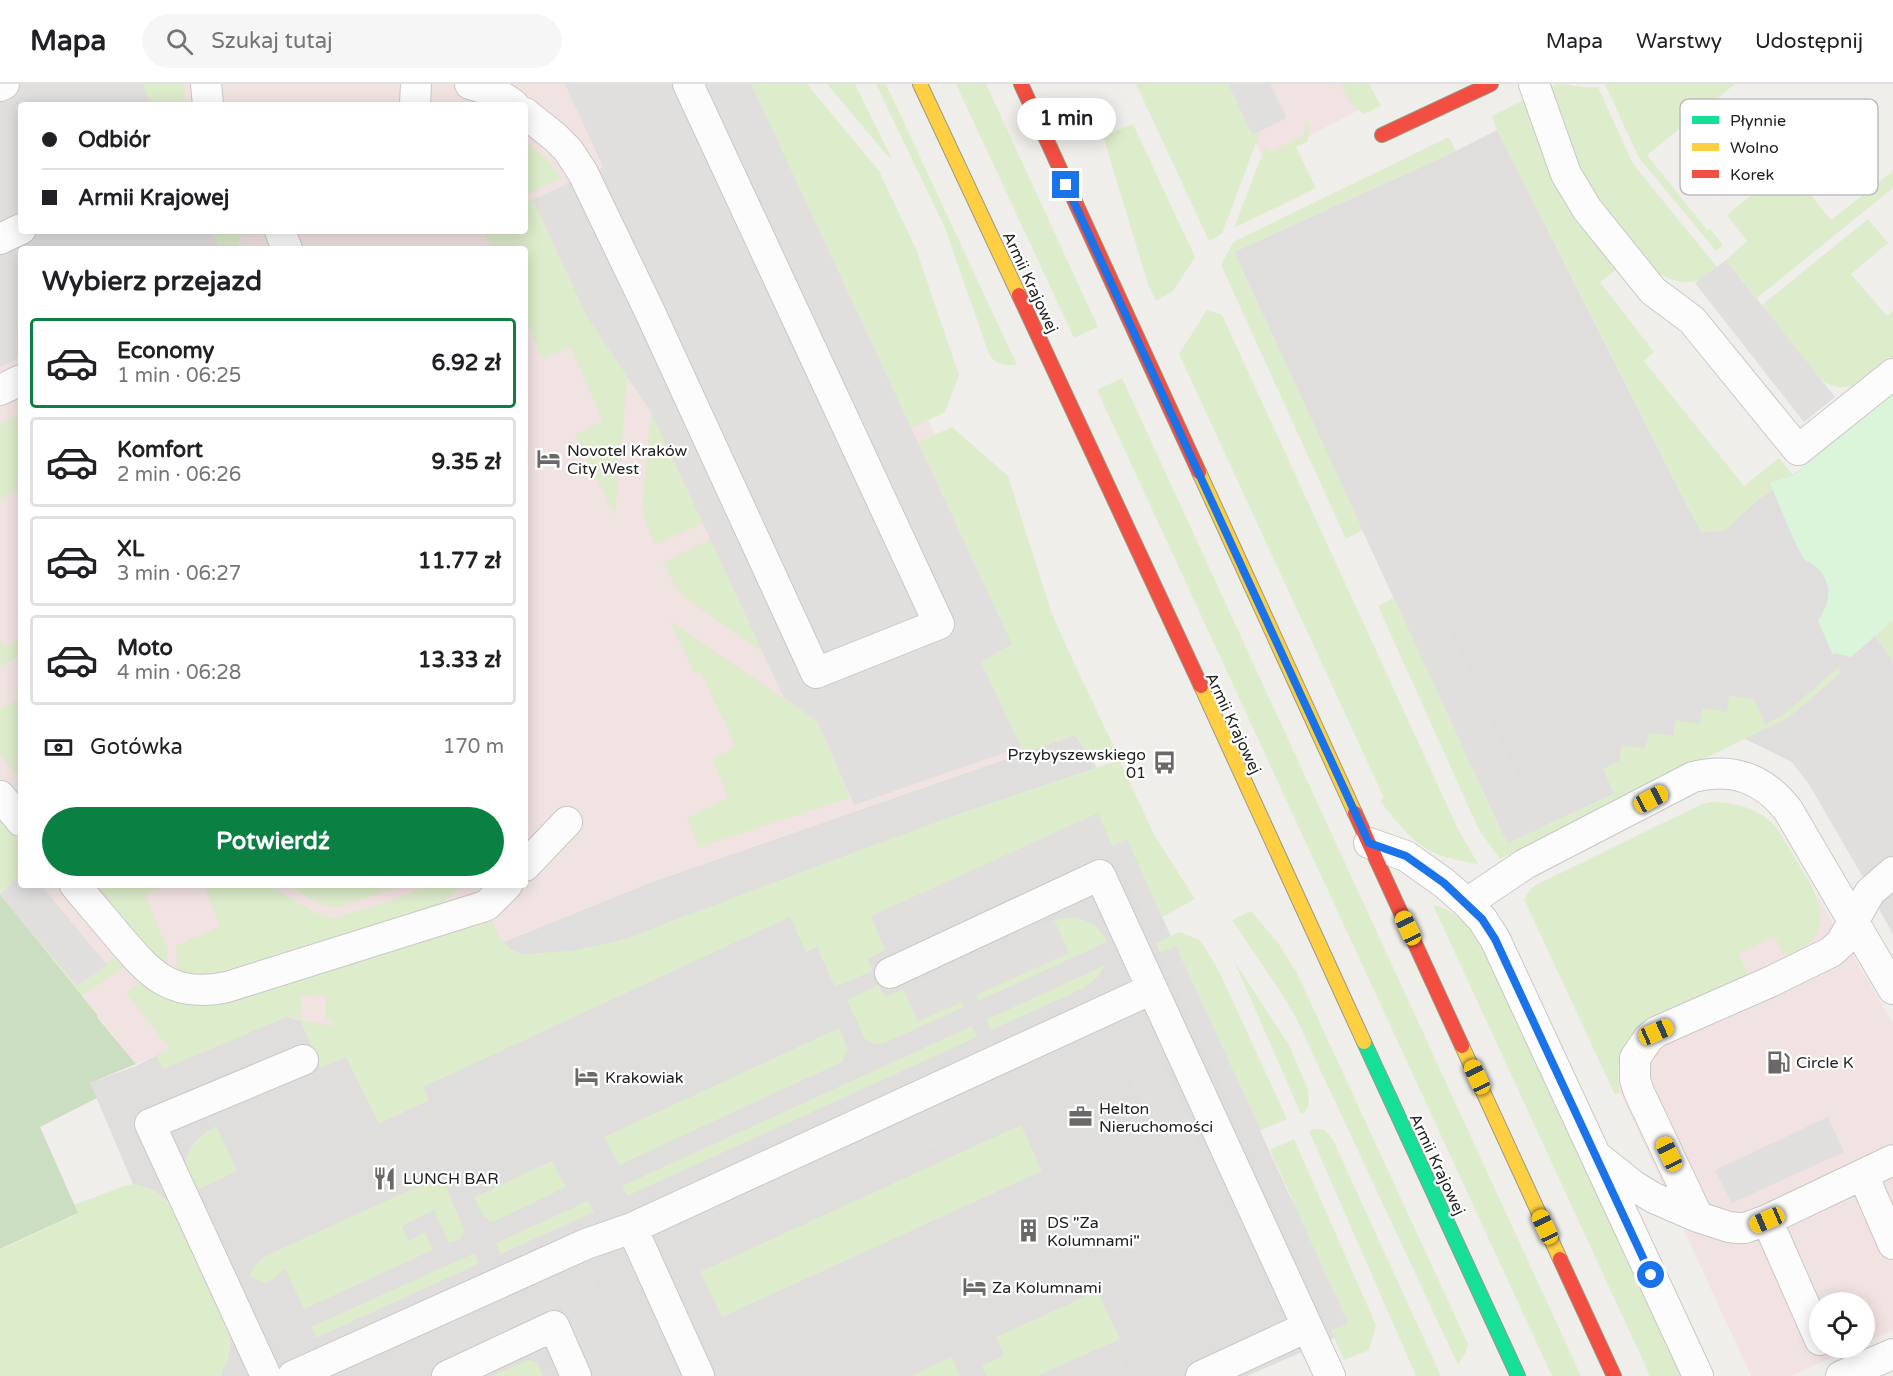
<!DOCTYPE html>
<html lang="pl">
<head>
<meta charset="utf-8">
<style>
  :root { --surface:#fff; --page:#f6f6f6; --text:#202124; --muted:#757577; --line:#e0e0e0; --accent:#0b8043 }
  body { margin:0; font-family:"Varela Round",sans-serif; background:var(--page); color:var(--text); height:100vh; display:flex; flex-direction:column; font-size:22px; white-space:nowrap }
  * { box-sizing:border-box; margin:0 }
  p { font-size:20px; color:var(--muted) }
  .icon { flex:none; width:33px; height:33px; fill:none; stroke:currentColor; stroke-width:2; stroke-linecap:round; stroke-linejoin:round }
  .map { position:relative; flex:1; overflow:hidden }
  .details { position:absolute; left:18px; top:162px; width:510px; height:642px; display:flex; flex-direction:column; background:var(--surface); border-radius:6px; box-shadow:0 3px 15px #0003 }
  .details>* { flex:none }
  .hud { position:absolute; left:18px; top:18px; width:510px; height:132px; border-radius:6px; box-shadow:0 3px 15px #0003; display:grid; align-content:center; height:132px; padding:0 24px; background:var(--surface) }
  .buttons { position:absolute; left:1809px; top:1208px; display:grid; gap:12px }
  .buttons a { display:grid; place-items:center; width:66px; height:66px; border-radius:50%; background:var(--surface); box-shadow:0 3px 15px #0003; font-size:30px }
  .end { position:absolute; width:27px; height:27px; margin:-14px; border:8px solid #1a73e8; background:#fff; box-shadow:0 0 0 3px #fff }
  .from { border-radius:50% }
  .bubble { position:absolute; height:42px; border-radius:21px; background:var(--surface); box-shadow:0 3px 15px #0003; font-size:20px; font-weight:800; line-height:42px; text-align:center }
  .car { position:absolute; width:18px; height:36px; margin:-18px -9px; border-radius:8px; box-shadow:0 0 4px 2px #0007; background:linear-gradient(#f5c518 24%,#345 0 40%,#f5c518 0 76%,#345 0 86%,#f5c518 0) }
  .hud b { display:flex; align-items:center; gap:21px; height:57px; font-size:22px }
  .hud b+b { border-top:2px solid var(--line) }
  .hud i { width:15px; height:15px; background:var(--text) }
  ul { padding:0; list-style:none }
  li { display:flex; align-items:center; gap:18px; height:90px; margin:0 12px 9px; padding:0 12px; border:3px solid var(--line); border-radius:6px }
  li div { flex:1 }
  li b { display:block; font-size:22px }
  li em { font-style:normal; font-weight:800 }
  li.selected { border-color:var(--accent) }
  li>.icon { width:54px; height:54px; stroke-width:1.5 }
  h2 { padding:0 24px; font-size:27px; line-height:72px }
  .pay { display:flex; align-items:center; gap:15px; height:66px; padding:0 24px; font-size:22px }
  .pay p { margin-inline-start:auto }
  .action { display:flex; gap:12px; margin-top:auto; padding:12px 24px }
  .action a { flex:1; height:69px; border-radius:36px; background:var(--accent); color:#fff; font-size:24px; font-weight:800; line-height:69px; text-align:center }
  header { display:flex; align-items:center; gap:36px; box-sizing:border-box; height:84px; padding:0 30px; background:var(--surface); border-bottom:2px solid var(--line) }
  header strong { font-size:28px }
  nav { display:flex; gap:33px; margin-inline-start:auto; font-size:21px }
  .search { width:420px; height:54px; background:var(--page); display:flex; align-items:center; gap:15px; box-sizing:border-box; padding:0 21px; border-radius:33px; color:var(--muted); font-size:22px }
  .map>svg:first-child { display:block }
</style>
</head>
<body>
<header>
<strong>Mapa</strong>
<div class="search"><svg class="icon" aria-label="search" viewBox="0 0 24 24"><circle cx="10" cy="10" r="6"/><path d="M15 15l6 6"/></svg>Szukaj tutaj</div>
<nav><a>Mapa</a><a>Warstwy</a><a>Udostępnij</a></nav>
</header>
<div class="map">
<svg width="1893" height="1292" viewBox="0 0 1893 1292">
  <rect width="100%" height="100%" fill="#f0eeeb"/>
  <path fill="#dfdedc" d="M1497,46L1691,429L1793,391L1893,310L1875,552L1893,576V850L1879,825V821L1809,700L1792,678L1739,652L1508,759L1503,751L1234,168L1456,67Z
    M1075,651L1092,674L1162,833L1348,1239L1334,1254L1247,1292H222L221,1289L228,1275L230,1260L226,1241L170,1120L156,1108L148,1104L133,1100L90,999L136,982L170,964L272,929L307,938L649,799Z"/>
  <path fill="#f1e3e1" fill-rule="evenodd" d="M0,0H771L1075,651L649,799L504,858L341,940L332,942L307,938L272,929L170,965L136,980L98,932L0,870ZM21,21H525V147H21ZM21,165H525V801H21Z
    M1228,0H1369L1378,16L1264,76Z
    M1813,805L1893,939V1246L1865,1259L1864,1218H1820V1263H1855L1791,1292H1751L1620,1008L1618,982L1626,960L1637,947L1749,891L1739,870L1775,852L1817,812Z"/>
  <path fill="#ddeccb" d="M141,0H184L186,21H96Z
    M751,0H807L879,87L916,165L959,291L945,328L878,360L908,336Z
    M827,0H855L892,75L885,69Z
    M876,0H886L1017,281C1005,281 996,282 989,270L945,144Z
    M956,0H986L1098,243L1074,254Z
    M1136,0H1228L1252,51L1260,48L1222,150L1209,157Z
    M1341,0H1369L1381,22L1364,30L1351,20Z
    M1556,0C1571,0 1584,5 1598,3L1633,80L1717,183C1712,187 1707,191 1701,195C1686,203 1666,195 1653,186L1593,112L1580,92L1551,3Z
    M1605,0H1735L1647,71L1707,146L1710,145L1723,161L1716,167L1639,74Z
    M1525,15L1617,185L1600,198L1654,268L1644,277L1744,402L1779,374L1793,391L1770,399L1773,407L1759,415L1724,447L1701,448L1497,46L1492,32Z
    M1306,37L1310,43L1307,58L1296,63L1316,104L1234,144L1265,63L1268,69L1304,51Z
    M1133,40L1195,173L1173,207L1156,217L1148,200L1103,52Z
    M1449,53L1456,67L1234,168L1363,446L1346,455L1221,181L1233,158Z
    M525,57L545,73L562,94L529,109L525,110Z
    M1787,82L1831,136L1893,87V104L1757,214L1726,176L1747,157L1727,131Z
    M525,116H533L586,231L631,257L615,431L575,350L603,337L570,263L543,275L525,237V165H492L483,147H525Z
    M1868,135L1888,159L1851,190L1887,232L1893,227V273C1882,282 1869,296 1856,301C1847,304 1836,304 1828,300C1810,290 1776,239 1762,221Z
    M212,147H243L236,165H220Z
    M1207,226L1222,231L1458,745L1478,780C1439,773 1423,769 1397,738C1391,731 1385,724 1380,716L1384,714L1179,270Z
    M1122,294L1581,1292H1552L1097,306Z
    M651,327L704,438L655,461L642,428Z
    M21,330V405L0,415V340Z
    M952,343L1008,392L1051,527L1066,562L1115,665L1092,674L1075,651L1023,669L981,578L1012,560L922,366L885,373Z
    M711,455L763,569L688,516L676,504L663,479Z
    M1394,514L1503,751L1508,759L1614,710L1603,685L1619,677L1622,661L1645,665L1649,649L1673,652L1676,636L1700,640L1702,624L1727,628L1729,611L1754,615L1765,640L1782,632L1839,583L1840,590L1789,633L1500,775L1479,746L1378,522Z
    M1893,536V576L1875,552Z
    M670,537L817,637L850,714L698,763L687,734L729,713L712,675L736,663L701,589L695,591Z
    M0,555L4,563L21,555V572L0,582Z
    M21,614V697L0,671V624Z
    M1119,676L1155,752L1195,815L1162,833L1127,755L1112,762L1097,730L871,832L885,866L868,875L872,887L835,903L817,863L806,868L790,833L423,1003L429,1016L379,1040L346,973L321,984L300,936L332,942L340,941L325,934V911L301,912L302,935L287,933L163,985L156,972L170,965L126,909L139,899L148,905L171,915L253,910L492,837L502,858H504L509,864L521,870L571,867L622,856L855,768L967,727Z
    M1712,718C1733,718 1758,724 1773,740C1783,752 1790,766 1798,779C1804,790 1812,800 1816,812C1828,841 1813,863 1786,874L1775,852L1739,870L1749,892L1637,947C1619,965 1615,984 1620,1008L1615,1011L1524,815L1531,805L1536,801L1702,720Z
    M0,734L21,760V789L0,811Z
    M93,801H169L145,811L168,866L166,882L157,877Z
    M204,801H269L315,829L334,834L400,814L429,801H463L441,820L227,888C210,890 194,891 177,887L176,862L220,842Z
    M289,801H405L339,823C320,824 304,811 289,801Z
    M1433,821C1456,826 1468,841 1480,859L1681,1292H1650Z
    M1251,827L1278,859L1297,889L1468,1260L1466,1268L1458,1281L1297,936L1284,913L1232,836Z
    M1075,833C1090,837 1101,844 1107,858L978,917L975,911L1069,869L1054,836Z
    M31,847L77,902L116,873L125,883L81,912L32,852Z
    M1179,848L1200,856L1218,885L1287,1035L1261,1046L1176,862L1160,869L1156,859Z
    M1234,877L1289,961L1308,1005L1309,1020L1305,1028L1301,1030Z
    M1105,881L1099,892L1082,905L991,946L986,936Z
    M879,901L885,913L903,905L918,937L962,918L964,923L884,959L873,960L865,955L847,916Z
    M972,942L977,953L627,1112L622,1102Z
    M839,944L848,966L842,978L619,1081L604,1053Z
    M1021,1041L1042,1087L722,1233L700,1188Z
    M216,1042L237,1087L193,1108C179,1075 187,1059 216,1042Z
    M1315,1045L1325,1046L1333,1056L1441,1292H1416L1309,1047Z
    M1294,1055L1376,1241L1369,1266L1344,1276L1331,1246L1348,1239L1270,1066Z
    M552,1077L566,1103L493,1138L485,1134L481,1128L474,1113Z
    M441,1092L464,1146L461,1155L449,1159L434,1126L402,1142L409,1157L425,1148L433,1166L304,1225L285,1185L266,1200L249,1192L259,1177L267,1171Z
    M133,1100L148,1104L156,1108L175,1126L228,1248C231,1263 230,1276 221,1288L222,1292H0V1166L77,1130L74,1121L124,1102Z
    M588,1117L594,1128L501,1170L496,1159Z
    M475,1169L478,1180L316,1254L311,1243Z
    M1097,1207L1120,1255L1037,1292H986L982,1282L1004,1271L996,1253Z
    M951,1273L961,1292H911Z
    M528,1276L537,1279L543,1292H491Z"/>
  <path fill="#cbdec1" d="M0,810L98,932L97,933L136,980L90,999L97,1014L40,1043L78,1129L0,1165Z"/>
  <path fill="#daf5da" d="M1893,310V536L1851,573L1836,569L1833,571L1818,537C1830,520 1834,498 1816,483C1811,478 1805,478 1802,472C1790,449 1780,423 1770,399L1794,391Z"/>
  <path fill="#e0dfde" d="M0,0H143L151,21H21V147H212L220,165H21V273L0,283Z
    M565,0H751L1012,560L981,578L1021,663L854,721L817,637L784,614L651,328L586,231L533,116L603,83Z
    M1228,0H1270L1287,34L1252,51Z
    M1726,176L1835,313L1804,338L1695,199Z
    M1373,381L1406,449L1374,463L1368,458L1341,397Z
    M1420,481L1541,744L1508,759L1388,501L1389,496L1393,494Z
    M1880,608L1893,625V684L1851,632Z
    M1821,655L1893,746V764L1861,789L1809,700L1792,678Z
    M1098,729L1112,762L1127,755L1162,833L1146,840L1112,762L922,850L907,816Z
    M21,789V801H41L107,881L77,902L0,811Z
    M1054,836L1069,869L918,937L903,905Z
    M1176,862L1261,1046L1244,1053L1160,869Z
    M1161,974L1204,1072L1172,1087L1127,989Z
    M997,995L1012,1027L712,1165L696,1131Z
    M1828,1033L1844,1068L1732,1119L1715,1086Z
    M1292,1115L1348,1239L1331,1246L1275,1122Z
    M588,1184L613,1237L646,1222L678,1292H594L561,1220L404,1292H356Z
    M1120,1269L1130,1292H1072Z"/>
  <g fill="none" stroke-linecap="round" stroke-linejoin="round">
    <defs>
      <path id="lane" d="M206,0L208,21
        M470,0C488,5 500,10 514,21
        M1534,0L1566,90L1587,125L1653,207L1692,236L1798,366L1893,290
        M0,2L4,0
        M415,21L416,0
        M525,29L555,53L568,66L583,89L649,226L816,589L939,540L688,0
        M280,147L287,165
        M0,155L21,145
        M0,306L21,296
        M0,712L21,737
        M1369,759L1406,772L1444,799L1467,819L1482,835L1495,855L1698,1292
        M525,782L567,738
        M75,801C89,818 103,834 117,851C150,890 171,915 227,903L482,823L487,821L507,801
        M1467,819L1525,780L1693,693C1732,683 1763,694 1788,726L1893,905
        M890,889L1100,791L1330,1292
        M1599,1074L1634,1102L1654,1114L1698,1133L1729,1143L1738,1144H1745L1767,1136L1893,1076
        M1863,1091L1893,1160
        M1698,1133L1639,1008L1635,996V974L1648,955L1656,948L1772,897L1831,868L1841,859L1870,808L1893,788
        M1767,1136L1820,1256
        M632,1144L699,1292
        M266,1292L150,1040L303,976
        M293,1292L586,1160L632,1144L1152,905
        M447,1292L554,1242L576,1292
        M1201,1292L1307,1243
        M1841,1292L1893,1270"/>
      <path id="fast" d="M1364,958L1518,1292"/>
      <path id="slow" d="M920,0L1019,211
        M1199,388L1355,729
        M1201,602L1364,958
        M1462,962L1560,1175"/>
      <path id="jam" d="M1021,0L1199,388
        M1382,51L1491,0
        M1019,211L1201,602
        M1355,729L1462,962
        M1560,1175L1614,1292"/>
    </defs>
    <use href="#lane" stroke="#c9c8c7" stroke-width="32"/>
    <use href="#fast" stroke="#999a82" stroke-width="16"/>
    <use href="#slow" stroke="#999a82" stroke-width="16"/>
    <use href="#jam" stroke="#999a82" stroke-width="16"/>
    <use href="#lane" stroke="#fdfcfc" stroke-width="30"/>
    <use href="#fast" stroke="#16e098" stroke-width="14"/>
    <use href="#slow" stroke="#ffcf43" stroke-width="14"/>
    <use href="#jam" stroke="#f24e42" stroke-width="14"/>
  </g>
  <g fill="none" stroke-linecap="round" stroke-linejoin="round">
    <path stroke="#1a73e8" stroke-width="8" d="M1066,101L1369,759L1406,772L1444,799L1482,835L1495,855L1651,1191"/>
  </g>
  <defs>
    <symbol id="hotel-bare" viewBox="-9 -9 18 18"><path d="M-6-4.5h1.5V1H6V5H4.5V3h-9V5H-6ZM-4 0a1.8 1.8 0 1 1 3.6 0ZM.5 0V-2.5h3Q6-2.5 6 0Z" fill="#6a6968" stroke="#fff" stroke-width="2.5" paint-order="stroke"/></symbol>
    <symbol id="bus-bare" viewBox="-9 -9 18 18"><path d="M-5-6H5V4H4V6H2V4H-2V6H-4V4H-5ZM-3.5-4V0h7V-4ZM-3.5 1.2v1.5H-2V1.2ZM2 1.2v1.5H3.5V1.2Z" fill="#6a6968" stroke="#fff" stroke-width="2.5" paint-order="stroke"/></symbol>
    <symbol id="fuel-bare" viewBox="-9 -9 18 18"><path d="M-5.5-6h7V0h2V4h1.3V-2.5L3-4.5l.8-.8L6-3V5H2.5V1h-1V6h-7ZM-4.2-4.7v3.2H.2V-4.7Z" fill="#6a6968" stroke="#fff" stroke-width="2.5" paint-order="stroke"/></symbol>
    <symbol id="office-bare" viewBox="-9 -9 18 18"><path d="M-6-3h4V-5.5h4V-3h4V5H-6ZM-1-4.5V-3h2v-1.5ZM-6 0V1H6V0Z" fill="#6a6968" stroke="#fff" stroke-width="2.5" paint-order="stroke"/></symbol>
    <symbol id="restaurant-bare" viewBox="-9 -9 18 18"><path d="M-5-6h1v4h1v-4h1v4h1v-4h1v5L-1.5 .5V6h-2V.5L-5-1ZM5-6V6H3V1.5H1.5Q1.5-4 5-6Z" fill="#6a6968" stroke="#fff" stroke-width="2.5" paint-order="stroke"/></symbol>
    <symbol id="building-bare" viewBox="-9 -9 18 18"><path d="M-4-6H4V6H1V3H-1V6H-4ZM-2.5-4.3h1.7v1.8h-1.7ZM.8-4.3h1.7v1.8H.8ZM-2.5-1h1.7V.8h-1.7ZM.8-1h1.7V.8H.8Z" fill="#6a6968" stroke="#fff" stroke-width="2.5" paint-order="stroke"/></symbol>
  </defs>
  <g fill-rule="evenodd">
    <use href="#hotel-bare" x="532" y="358" width="33" height="33"/>
    <use href="#bus-bare" x="1148" y="662" width="33" height="33"/>
    <use href="#fuel-bare" x="1762" y="962" width="33" height="33"/>
    <use href="#hotel-bare" x="570" y="976" width="33" height="33"/>
    <use href="#office-bare" x="1064" y="1016" width="33" height="33"/>
    <use href="#restaurant-bare" x="368" y="1078" width="33" height="33"/>
    <use href="#building-bare" x="1012" y="1130" width="33" height="33"/>
    <use href="#hotel-bare" x="958" y="1186" width="33" height="33"/>
  </g>
  <g text-anchor="middle" stroke-width="4.5" stroke-linejoin="round" paint-order="stroke">
    <g font-size="16" fill="#222" stroke="#fff">
      <text transform="translate(1031 198) rotate(65)" y="6">Armii Krajowej</text>
      <text transform="translate(1234 639) rotate(65)" y="6">Armii Krajowej</text>
      <text transform="translate(1438 1080) rotate(65)" y="6">Armii Krajowej</text>
    </g>
    <g font-size="16" fill="#222" stroke="#fff" text-anchor="start">
      <text x="567" y="372">Novotel Kraków<tspan x="567" dy="18">City West</tspan></text>
      <text x="1146" y="676" text-anchor="end">Przybyszewskiego<tspan x="1146" dy="18">01</tspan></text>
      <text x="1796" y="984">Circle K</text>
      <text x="605" y="999">Krakowiak</text>
      <text x="1099" y="1030">Helton<tspan x="1099" dy="18">Nieruchomości</tspan></text>
      <text x="403" y="1100">LUNCH BAR</text>
      <text x="1047" y="1144">DS "Za<tspan x="1047" dy="18">Kolumnami"</tspan></text>
      <text x="992" y="1209">Za Kolumnami</text>
    </g>
  </g>
  <rect x="1680" y="15" width="198" height="96" rx="9" fill="#fff" stroke="#bdbdbd" stroke-width="1.5"/>
  <rect x="1692" y="32" width="27" height="8" fill="#16e098"/>
  <rect x="1692" y="59" width="27" height="8" fill="#ffcf43"/>
  <rect x="1692" y="86" width="27" height="8" fill="#f24e42"/>
  <g font-size="16" fill="#222">
    <text x="1730" y="42">Płynnie</text>
    <text x="1730" y="69">Wolno</text>
    <text x="1730" y="96">Korek</text>
  </g>
</svg>
<div class="buttons">
<a><svg class="icon" aria-label="locate" viewBox="0 0 24 24"><circle cx="12" cy="12" r="6"/><path d="M12 2v4M12 18v4M2 12h4M18 12h4"/></svg></a>
</div>
<i class="end from" style="left:1651px;top:1191px"></i>
<i class="end" style="left:1066px;top:101px"></i>
<div class="bubble" style="left:1017px;top:14px;width:99px">1 min</div>
<i class="car" style="left:1651px;top:715px;rotate:62deg"></i>
<i class="car" style="left:1408px;top:844px;rotate:335deg"></i>
<i class="car" style="left:1656px;top:948px;rotate:66deg"></i>
<i class="car" style="left:1477px;top:993px;rotate:335deg"></i>
<i class="car" style="left:1669px;top:1070px;rotate:335deg"></i>
<i class="car" style="left:1767px;top:1136px;rotate:247deg"></i>
<i class="car" style="left:1545px;top:1143px;rotate:335deg"></i>
<div class="hud">
<b><i class="from"></i>Odbiór</b>
<b><i></i>Armii Krajowej</b>
</div>
<section class="details">
<h2>Wybierz przejazd</h2>
<ul>
<li class="selected"><svg class="icon" aria-label="car" viewBox="0 0 24 24"><path d="M5 17H2v-5l4-1 3-4h7l3 4 3 1v5h-3M9 17h6M6 11h13"/><circle cx="7" cy="17" r="2"/><circle cx="17" cy="17" r="2"/></svg><div><b>Economy</b><p>1 min · 06:25</p></div><em>6.92 zł</em></li>
<li><svg class="icon" aria-label="car" viewBox="0 0 24 24"><path d="M5 17H2v-5l4-1 3-4h7l3 4 3 1v5h-3M9 17h6M6 11h13"/><circle cx="7" cy="17" r="2"/><circle cx="17" cy="17" r="2"/></svg><div><b>Komfort</b><p>2 min · 06:26</p></div><em>9.35 zł</em></li>
<li><svg class="icon" aria-label="car" viewBox="0 0 24 24"><path d="M5 17H2v-5l4-1 3-4h7l3 4 3 1v5h-3M9 17h6M6 11h13"/><circle cx="7" cy="17" r="2"/><circle cx="17" cy="17" r="2"/></svg><div><b>XL</b><p>3 min · 06:27</p></div><em>11.77 zł</em></li>
<li><svg class="icon" aria-label="car" viewBox="0 0 24 24"><path d="M5 17H2v-5l4-1 3-4h7l3 4 3 1v5h-3M9 17h6M6 11h13"/><circle cx="7" cy="17" r="2"/><circle cx="17" cy="17" r="2"/></svg><div><b>Moto</b><p>4 min · 06:28</p></div><em>13.33 zł</em></li>
</ul>
<div class="pay"><svg class="icon" aria-label="cash" viewBox="0 0 24 24"><path d="M3 7h18v10H3z"/><circle cx="12" cy="12" r="2"/></svg>Gotówka<p>170 m</p></div>
<div class="action"><a>Potwierdź</a></div>
</section>
</div>
</body>
</html>
